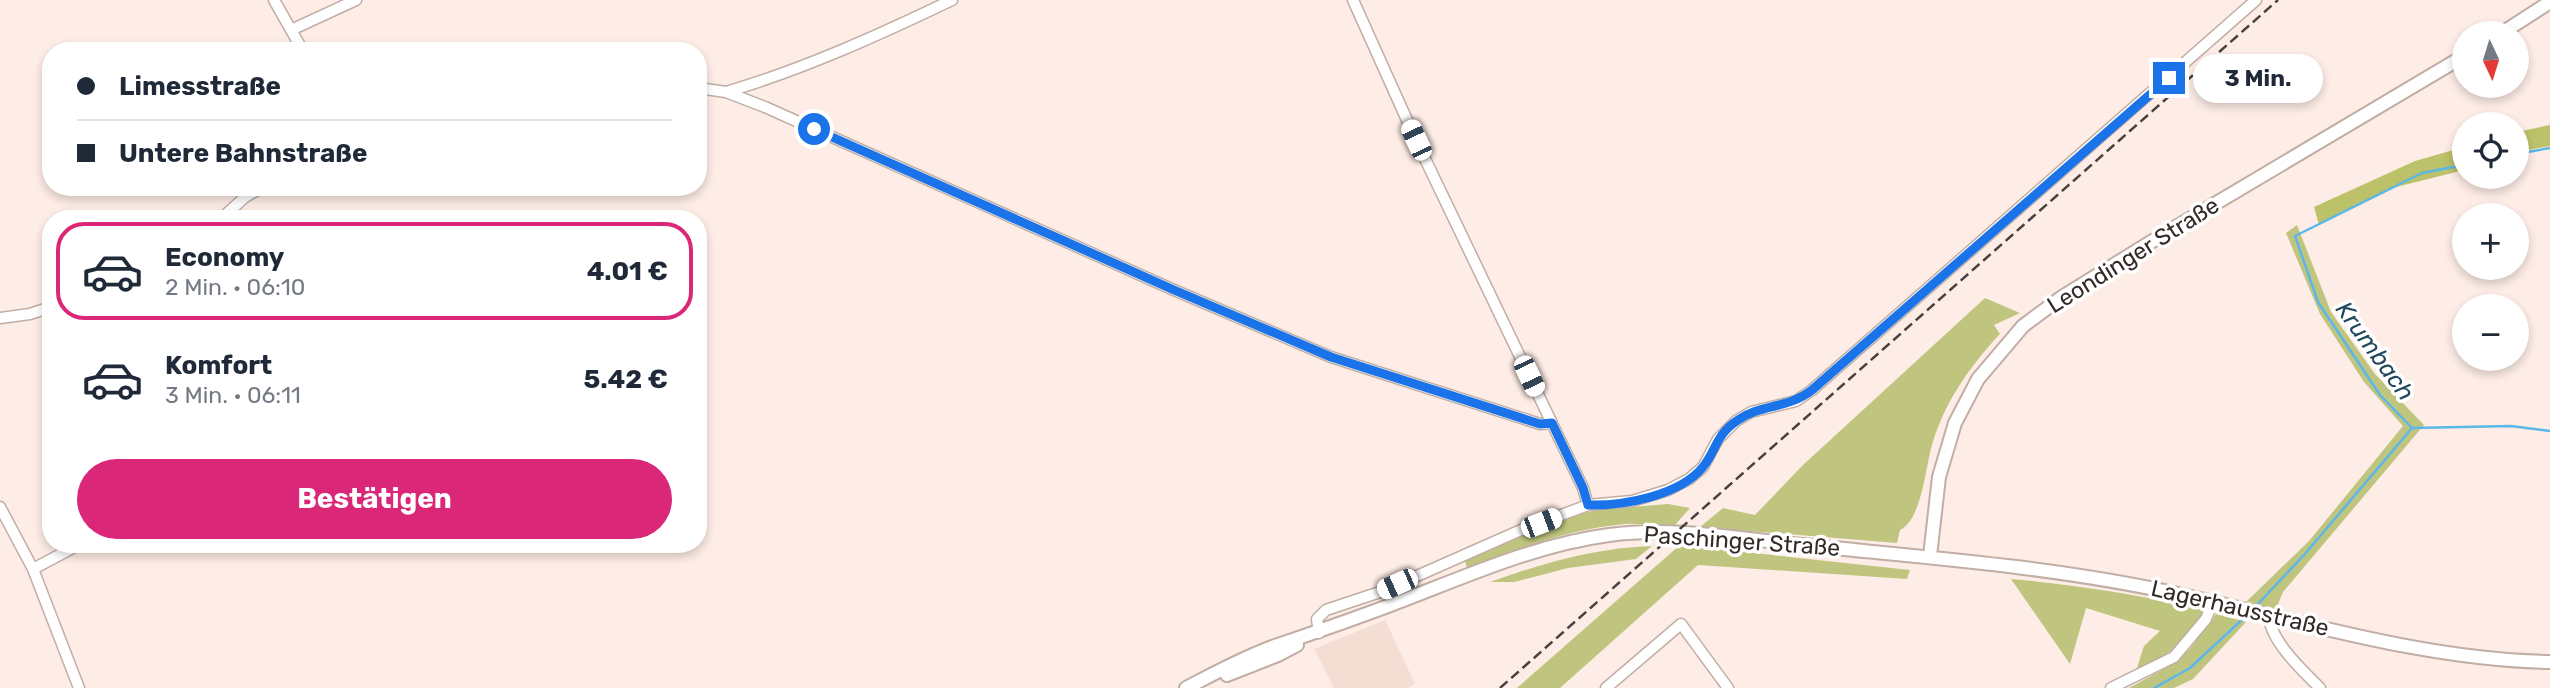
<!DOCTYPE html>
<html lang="de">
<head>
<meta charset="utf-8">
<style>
  :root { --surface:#fff; --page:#f6f6f7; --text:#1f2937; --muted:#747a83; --line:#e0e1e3; --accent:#db2777 }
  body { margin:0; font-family:Rubik,sans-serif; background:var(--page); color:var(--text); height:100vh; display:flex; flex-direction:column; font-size:26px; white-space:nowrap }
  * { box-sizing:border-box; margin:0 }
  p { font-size:23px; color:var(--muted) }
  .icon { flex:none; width:38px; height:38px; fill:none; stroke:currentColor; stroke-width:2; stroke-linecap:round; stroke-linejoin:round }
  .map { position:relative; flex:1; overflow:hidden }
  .sheet { position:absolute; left:42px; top:210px; width:665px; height:343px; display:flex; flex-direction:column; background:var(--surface); border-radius:28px; box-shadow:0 4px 10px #0003 }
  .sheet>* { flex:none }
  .hud { position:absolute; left:42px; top:42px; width:665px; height:154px; border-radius:28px; box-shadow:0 4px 10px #0003; display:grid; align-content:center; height:154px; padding:0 35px; background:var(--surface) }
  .needle { width:46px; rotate:176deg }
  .controls { position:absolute; left:2452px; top:21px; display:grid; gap:14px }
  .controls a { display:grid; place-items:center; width:77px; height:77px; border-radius:50%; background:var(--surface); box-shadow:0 4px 10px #0003; font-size:35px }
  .end { position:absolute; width:32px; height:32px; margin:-16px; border:9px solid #1a73e8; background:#fff; box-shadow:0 0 0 4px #fff }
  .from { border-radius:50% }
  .bubble { position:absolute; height:49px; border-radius:24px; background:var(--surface); box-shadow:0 4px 10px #0003; font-size:23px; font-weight:700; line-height:49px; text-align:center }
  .car { position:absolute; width:21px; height:42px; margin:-21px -10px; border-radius:9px; box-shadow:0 0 5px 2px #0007; background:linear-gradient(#fff 24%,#345 0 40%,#fff 0 76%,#345 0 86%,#fff 0) }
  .hud b { display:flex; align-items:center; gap:24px; height:66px; font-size:26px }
  .hud b+b { border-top:2px solid var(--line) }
  .hud i { width:18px; height:18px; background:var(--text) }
  ul { padding:12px 0 0; list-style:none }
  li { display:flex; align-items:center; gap:21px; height:98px; margin:0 14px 10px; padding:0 21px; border:4px solid transparent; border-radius:28px }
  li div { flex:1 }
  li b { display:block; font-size:26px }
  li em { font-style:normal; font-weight:700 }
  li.active { border-color:var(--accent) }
  li>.icon { width:63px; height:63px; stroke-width:1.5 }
  .button { display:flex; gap:14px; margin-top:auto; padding:14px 35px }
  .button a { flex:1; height:80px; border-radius:42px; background:var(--accent); color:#fff; font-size:28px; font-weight:700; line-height:80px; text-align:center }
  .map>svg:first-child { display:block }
</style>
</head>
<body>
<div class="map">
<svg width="2550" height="688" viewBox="0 0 2550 688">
  <rect width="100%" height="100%" fill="#feede6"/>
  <path fill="#f4ded4" d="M1385,620L1415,684L1408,688H1334L1314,649Z"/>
  <path fill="#bfc57e" d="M2297,225L2331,312L2375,374L2424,425L2283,592L2276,609L2246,602L2309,541L2403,426L2364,382L2320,314L2286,233Z
    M1985,298L2020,313L1994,325L2000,334C1970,366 1944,403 1932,445C1925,469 1922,519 1900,530L1897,543L1700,527L1723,508L1755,515L1803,465Z
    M1668,504L1690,508L1674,526C1658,526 1641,523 1625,524C1570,529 1518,548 1467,569L1465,560L1563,519L1596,510Z
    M1680,545L1910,570L1907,579L1698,565L1560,688H1517Z
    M1652,546L1636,559L1568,568L1514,582H1490C1543,563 1595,548 1652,546Z
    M2011,579C2076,585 2139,595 2203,609C2202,636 2157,661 2136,671L2144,646L2160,631L2086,608L2070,664Z
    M2216,614L2246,622L2193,679L2174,688H2129L2169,666L2189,650Z"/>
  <path fill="#bcc269" d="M2550,125V146L2517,152V132Z
    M2464,147V170L2396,187L2319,225L2314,207L2415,161Z"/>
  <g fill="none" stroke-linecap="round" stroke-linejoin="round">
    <path stroke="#5bb7e9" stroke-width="2.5" d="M2516,154L2550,148
      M2412,428L2511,426L2550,431
      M2254,608L2304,555L2412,428L2380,395L2318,302L2295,236L2422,173L2464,165
      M2154,688L2190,668L2247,615"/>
    <defs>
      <path id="minor" d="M274,0L303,51
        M1353,0L1416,140L1583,488L1588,505
        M291,30L356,0
        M698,88L726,92L765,107L1174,290L1331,357L1540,424L1552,423
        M726,92C804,69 879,35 952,0
        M221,219L245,197L263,187
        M0,318L30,314L51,307
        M0,507L33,569L79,688
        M33,569L80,544
        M2269,614C2268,639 2303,671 2320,688
        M1319,633L1317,619L1326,610L1383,591L1521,530L1588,505L1632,501L1668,490L1689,479L1703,467L1718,439L1736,421L1751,412L1796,401L1812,390L2256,0
        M1606,688L1681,624L1728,688
        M2111,688L2174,657L2206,619L2213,601"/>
      <path id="tertiary" d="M2502,33L2550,2
        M1930,556L1939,477L1955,423L1978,379L2023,326L2062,297L2159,237L2464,56
        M1227,675L1278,655L1297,645
        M1186,688C1215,673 1244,657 1275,646C1313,633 1351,620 1388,606C1460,579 1533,545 1609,535C1677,526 1746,540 1813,546C1932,558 2052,567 2169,592C2295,619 2421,660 2550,662"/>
    </defs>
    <use href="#minor" stroke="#c1aea5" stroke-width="13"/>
    <use href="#tertiary" stroke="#c1aea5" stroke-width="16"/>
    <use href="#minor" stroke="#fff" stroke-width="10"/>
    <use href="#tertiary" stroke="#fff" stroke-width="12"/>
    <path stroke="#4a413e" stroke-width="2.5" stroke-dasharray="10 5" stroke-linecap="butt" d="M1500,688L2278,0"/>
  </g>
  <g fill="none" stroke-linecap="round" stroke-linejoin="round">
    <path stroke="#1a73e8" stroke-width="9" d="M814,129L1174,290L1331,357L1540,424L1552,423L1583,488L1588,505C1623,506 1679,496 1703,467C1717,450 1715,435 1738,420C1761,404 1788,409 1812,390L2169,78"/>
  </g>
  <g text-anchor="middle" stroke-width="7" stroke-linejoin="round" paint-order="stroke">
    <g font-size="23" fill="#332b28" stroke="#fff">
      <text transform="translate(2133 255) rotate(-32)" y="8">Leondinger Straße</text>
      <text transform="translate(1742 541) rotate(4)" y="8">Paschinger Straße</text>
      <text transform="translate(2240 608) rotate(13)" y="8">Lagerhausstraße</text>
    </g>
    <g font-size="24" font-style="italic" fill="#21485d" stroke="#fff">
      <text transform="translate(2375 351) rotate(54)" y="8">Krumbach</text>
    </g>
  </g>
</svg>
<div class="controls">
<a><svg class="needle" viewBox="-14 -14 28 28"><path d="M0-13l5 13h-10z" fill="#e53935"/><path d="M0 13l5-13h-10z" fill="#747a83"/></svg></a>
<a><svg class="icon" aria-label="locate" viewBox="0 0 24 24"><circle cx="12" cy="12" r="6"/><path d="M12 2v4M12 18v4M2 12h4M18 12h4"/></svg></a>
<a>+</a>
<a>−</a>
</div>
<i class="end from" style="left:814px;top:129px"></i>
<i class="end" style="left:2169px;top:78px"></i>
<div class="bubble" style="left:2193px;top:54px;width:130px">3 Min.</div>
<i class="car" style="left:1416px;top:140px;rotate:335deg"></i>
<i class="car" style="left:1529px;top:376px;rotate:155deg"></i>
<i class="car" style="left:1541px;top:523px;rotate:69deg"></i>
<i class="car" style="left:1397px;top:584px;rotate:246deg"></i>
<div class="hud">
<b><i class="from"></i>Limesstraße</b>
<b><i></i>Untere Bahnstraße</b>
</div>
<section class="sheet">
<ul>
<li class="active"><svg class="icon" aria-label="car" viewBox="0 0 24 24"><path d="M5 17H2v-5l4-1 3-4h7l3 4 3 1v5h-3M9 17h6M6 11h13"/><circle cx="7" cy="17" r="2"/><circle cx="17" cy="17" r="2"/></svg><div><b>Economy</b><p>2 Min. · 06:10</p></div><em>4.01 €</em></li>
<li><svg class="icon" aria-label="car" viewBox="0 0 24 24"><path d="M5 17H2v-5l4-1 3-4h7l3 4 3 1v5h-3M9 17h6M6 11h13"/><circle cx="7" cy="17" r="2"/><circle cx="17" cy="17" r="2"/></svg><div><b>Komfort</b><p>3 Min. · 06:11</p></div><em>5.42 €</em></li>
</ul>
<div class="button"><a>Bestätigen</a></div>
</section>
</div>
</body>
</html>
